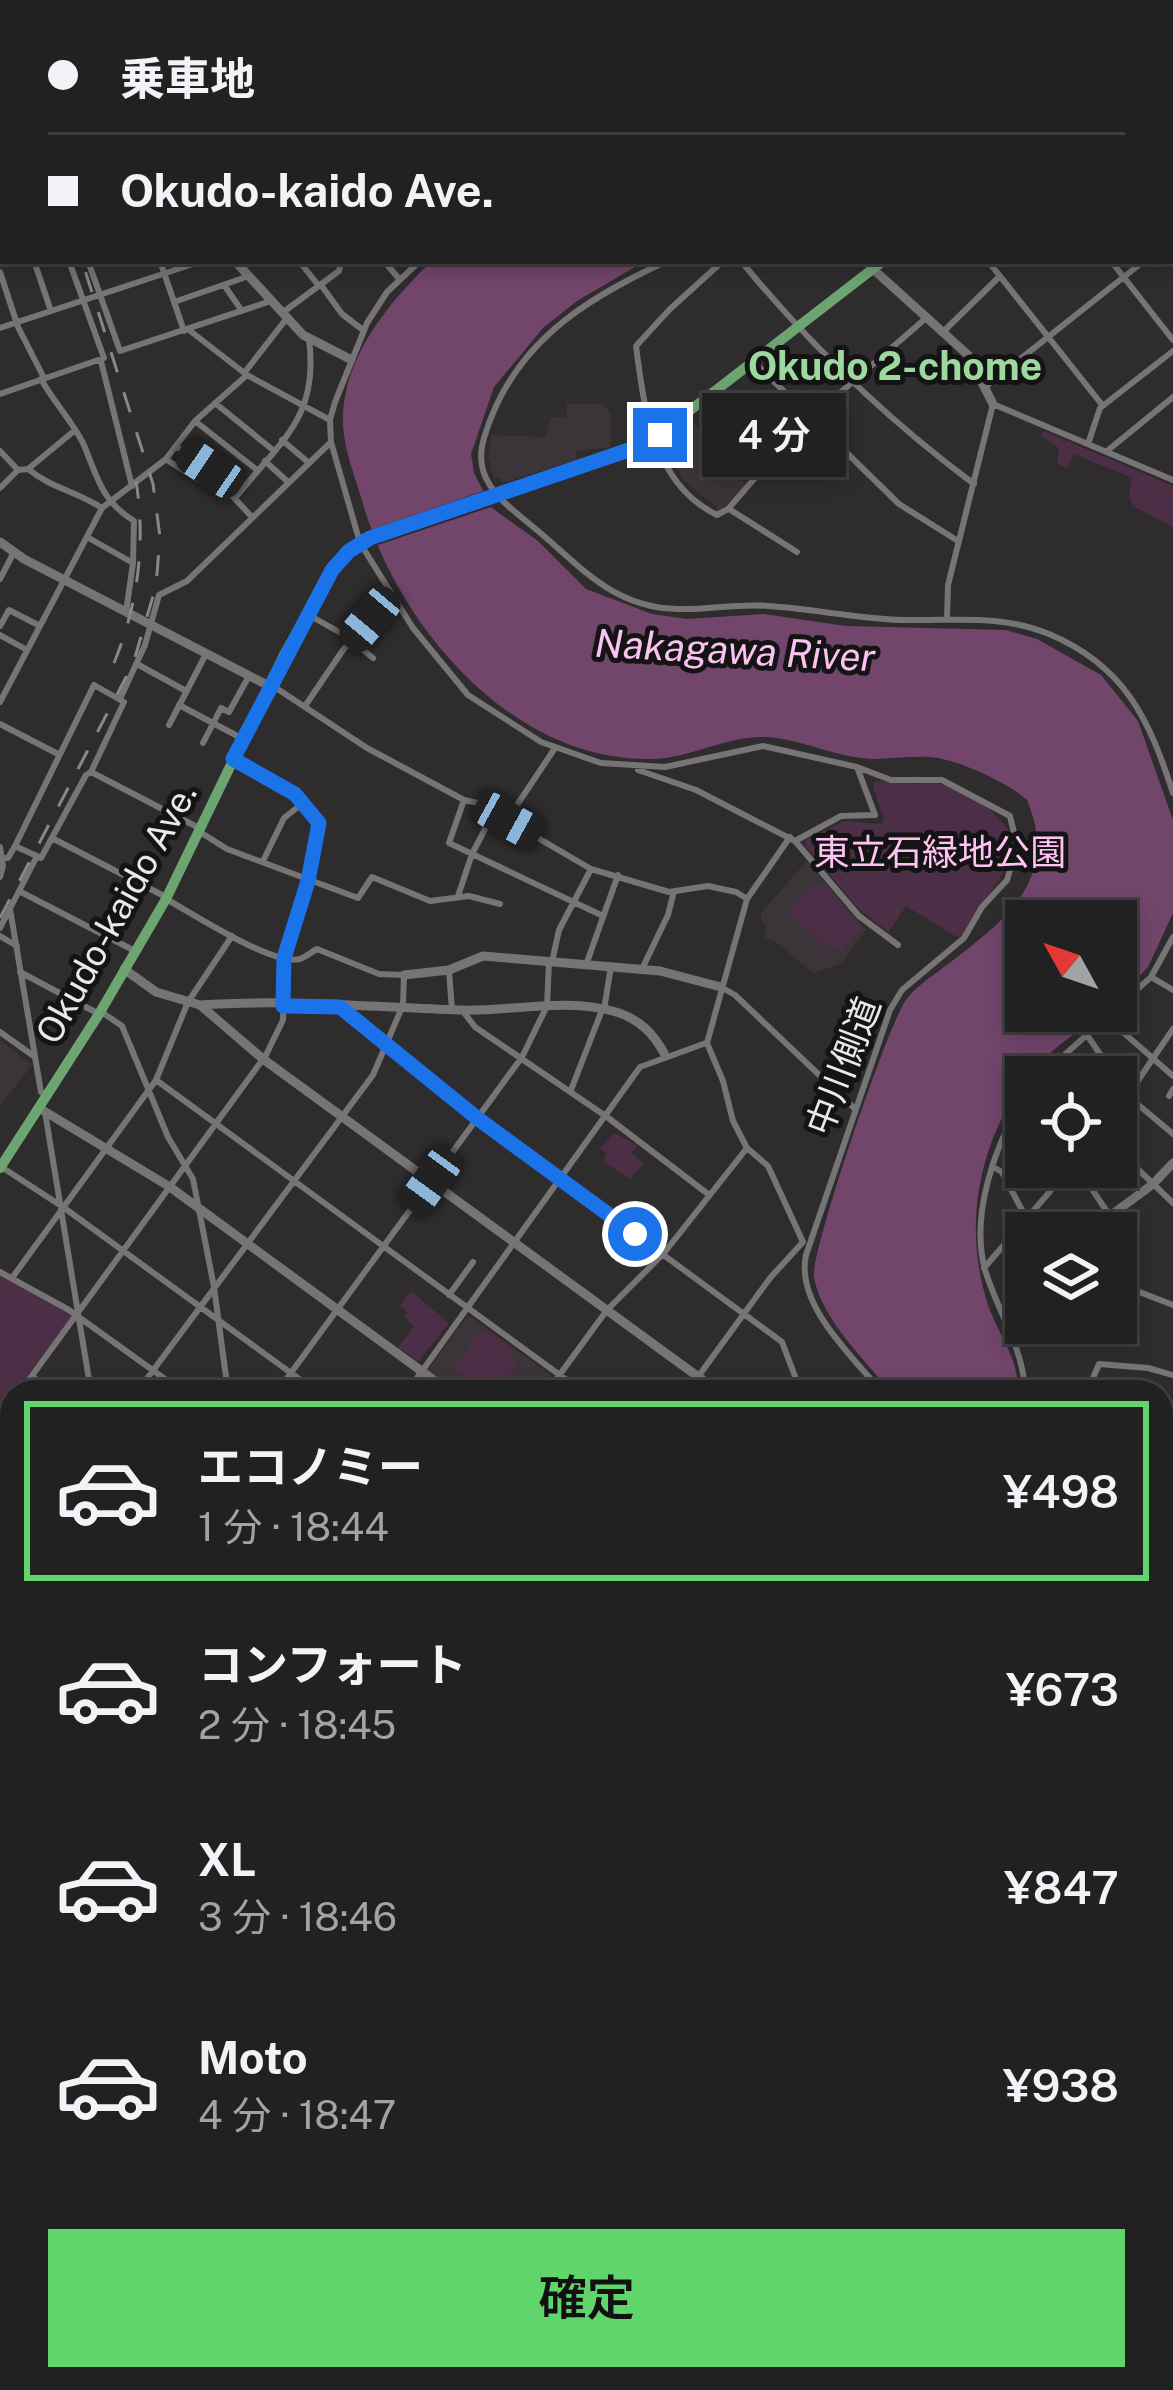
<!DOCTYPE html>
<html lang="ja">
<head>
<meta charset="utf-8">
<style>
  :root { --surface:#222122; --page:#2a292a; --text:#f1f3f6; --muted:#a2a3a5; --line:#3f3e40; --accent:#5fd56b }
  body { margin:0; font-family:"Public Sans","Noto Sans JP",sans-serif; background:var(--page); color:var(--text); height:100vh; display:flex; flex-direction:column; font-size:45px; white-space:nowrap }
  * { box-sizing:border-box; margin:0 }
  p { font-size:39px; color:var(--muted) }
  .icon { flex:none; width:66px; height:66px; fill:none; stroke:currentColor; stroke-width:2; stroke-linecap:round; stroke-linejoin:round }
  .map { position:relative; flex:1; overflow:hidden }
  .side { position:absolute; left:0px; top:1380px; width:1173px; height:1011px; display:flex; flex-direction:column; background:var(--surface); border-radius:36px 36px 0 0; box-shadow:0 6px 18px #0003,0 0 0 3px var(--line) }
  .side>* { flex:none }
  .guide { position:absolute; left:0px; top:0px; width:1173px; height:264px; box-shadow:0 6px 18px #0003,0 0 0 3px var(--line); display:grid; align-content:center; height:264px; padding:0 48px; background:var(--surface) }
  .needle { width:78px; rotate:310deg }
  .buttons { position:absolute; left:1005px; top:900px; display:grid; gap:24px }
  .buttons a { display:grid; place-items:center; width:132px; height:132px; border-radius:0px; background:var(--surface); box-shadow:0 6px 18px #0003,0 0 0 3px var(--line); font-size:60px }
  .end { position:absolute; width:54px; height:54px; margin:-27px; border:15px solid #1a73e8; background:#fff; box-shadow:0 0 0 6px #fff }
  .from { border-radius:50% }
  .bubble { position:absolute; height:84px; border-radius:0px; background:var(--surface); box-shadow:0 6px 18px #0003,0 0 0 3px var(--line); font-size:39px; font-weight:600; line-height:84px; text-align:center }
  .car { position:absolute; width:36px; height:72px; margin:-36px -18px; border-radius:15px; box-shadow:0 0 9px 3px #0007; background:linear-gradient(#222 24%,#8ab4d8 0 40%,#222 0 76%,#8ab4d8 0 86%,#222 0) }
  .guide b { display:flex; align-items:center; gap:42px; height:114px; font-size:45px }
  .guide b+b { border-top:3px solid var(--line) }
  .guide i { width:30px; height:30px; background:var(--text) }
  ul { padding:21px 0 0; list-style:none }
  li { display:flex; align-items:center; gap:36px; height:180px; margin:0 24px 18px; padding:0 24px; border:6px solid transparent; border-radius:0px }
  li div { flex:1 }
  li b { display:block; font-size:45px }
  li em { font-style:normal; font-weight:600 }
  li.on { border-color:var(--accent) }
  li>.icon { width:108px; height:108px; stroke-width:1.5 }
  .cta { display:flex; gap:24px; margin-top:auto; padding:24px 48px }
  .cta a { flex:1; height:138px; border-radius:0px; background:var(--accent); color:#111; font-size:48px; font-weight:600; line-height:138px; text-align:center }
  .map>svg:first-child { display:block }
</style>
</head>
<body>
<div class="map">
<svg width="1173" height="2390" viewBox="0 0 1173 2390">
  <rect width="100%" height="100%" fill="#2e2c2d"/>
  <path fill="#3b3439" d="M567,404H603L610,413L611,447L575,451L577,460L502,483L500,477L494,478L488,457L491,435L546,437L551,417L566,418Z
    M693,421L745,484L720,512H716L717,507L684,481L667,449L677,444L673,437Z
    M807,861L866,930L842,963L813,973L774,940L764,938L767,926L761,920V913Z
    M0,1040L32,1065L0,1106Z
    M468,1315L551,1375L542,1392H457L428,1370Z"/>
  <path fill="#4c2f47" d="M1044,431L1173,486V527L1133,506L1129,497L1132,478L1074,454L1067,468L1057,463L1059,448L1040,435Z
    M875,781L919,784L920,781C955,782 993,805 1011,834L1004,871L965,933L957,937L906,906L888,932L859,909L805,846L806,840L844,821L881,824L884,819L873,787Z
    M813,884L828,887L861,928L842,952L834,946L831,950L788,912Z
    M614,1133L637,1145L631,1153L644,1163L630,1179L603,1161L607,1154L600,1149Z
    M0,1275L73,1315L0,1412Z
    M411,1291L449,1323L418,1362L398,1347L414,1326L404,1317L407,1312L400,1306Z
    M487,1331L511,1349L516,1365L495,1392H484L456,1371L455,1365L480,1332Z
    M75,2379H168V2390H75Z"/>
  <path fill="#72456b" d="M432,261H645L577,301L543,328L494,387L471,454L474,473L492,508L538,541L586,589L652,614L687,619L764,614L846,626L1006,630L1037,639L1101,675L1138,721L1173,820V913L1148,967L1116,1001V921H1026V1011H1105C1079,1031 1046,1052 1027,1077C979,1142 962,1225 988,1305C999,1336 1019,1358 1018,1392H891C864,1359 823,1321 814,1278C809,1256 888,1024 906,1000C917,985 934,975 948,964C1006,920 1060,879 1027,800C1009,783 953,757 928,757C910,756 892,759 873,759C837,758 802,739 766,737C727,735 690,759 650,759C512,761 398,626 363,504C356,479 344,451 343,424C341,359 388,303 432,261Z
    M1161,2137H1173V2271L1161,2270Z
    M540,2379H1155L1173,2381V2390H449C480,2380 510,2390 540,2379Z"/>
  <path fill="#2e2c2d" d="M486,490L497,505L372,547L368,531Z"/>
  <g fill="none" stroke-linecap="round" stroke-linejoin="round">
    <path stroke="#777476" stroke-width="6" d="M1,0L3,5
      M74,0L75,3
      M198,0L199,3
      M242,0L243,3
      M280,0L281,3
      M355,0L356,3
      M538,0L539,3
      M613,0L616,3
      M734,0L738,3
      M1068,0V3
      M35,3L44,0
      M165,3L168,0
      M378,3L387,0
      M572,3L577,0
      M702,3L706,0
      M719,3L722,0
      M1109,3L1111,0
      M0,15L3,13
      M0,53L3,62
      M1170,128L1173,126
      M0,129L3,128
      M1170,241L1173,238
      M34,261L51,311
      M88,261L120,351L271,301
      M160,261L184,331
      M299,261L319,286
      M384,261L400,280
      M420,261L387,292L367,323L335,402L330,420L331,442L360,543L413,628L468,695L541,742L601,763L665,767L763,746L857,767L891,780H942L1010,816L1017,846L1007,880L982,907L964,938L902,990L890,1010L806,1255C795,1305 853,1357 882,1392
      M667,261C583,300 512,344 484,438C471,480 503,502 532,526C578,563 611,608 678,609C708,610 739,603 769,606C815,609 859,619 905,620C955,621 1001,614 1049,634C1125,666 1149,719 1173,793
      M723,261L670,309L636,346C644,408 653,484 717,515L728,509L795,432L926,318
      M741,261C809,344 888,420 974,484
      M988,261L1103,406
      M1111,261L1173,340
      M0,272L18,327L44,378
      M224,285L242,311
      M321,285L342,314L363,330
      M174,302L249,276
      M282,313L339,271L341,261
      M0,328L202,261
      M189,330L247,375L330,420
      M943,332L1000,276
      M101,361L132,486
      M754,362L899,504L958,541
      M245,372L287,318
      M41,379C53,401 72,421 83,443C97,475 100,500 134,521L133,563L126,612
      M985,387L1144,261
      M0,394L104,358L69,261
      M215,403L273,450
      M195,421L257,470
      M282,440L309,463
      M1088,444L1100,408L1173,351
      M176,446L217,474L211,482
      M0,451L18,470L28,469C51,488 78,492 102,508
      M1107,451L1173,397
      M167,460L199,480L222,485L251,516
      M265,461L288,482
      M28,469L74,431
      M0,488L18,470
      M236,497C282,439 319,418 309,339
      M729,509L797,552
      M87,537L133,563
      M0,579L14,552
      M307,614L348,637L373,658
      M947,619L948,585L993,404L1173,480
      M0,626L9,610L40,626
      M0,635L27,650
      M137,664L186,691
      M270,684L367,748L464,800L478,803L591,869L669,892L708,886L736,892L746,898
      M120,699L145,645L159,595L187,581L331,442
      M0,702L102,508L166,459L195,421L247,375
      M179,705L243,739
      M305,706L343,650L390,595
      M0,724L58,754
      M169,725L206,654
      M203,743L221,708L229,712L249,676
      M234,759L295,794L319,823L307,878
      M638,770L696,790L795,841L859,916L898,945
      M91,772L199,828
      M464,800L449,843L601,915
      M507,820L555,748
      M200,832L227,849L358,898L372,877L430,901L469,896L500,904
      M52,838L166,897
      M795,841L841,816L875,815L857,767
      M0,847L3,866L0,877
      M2,858H8L15,846L94,685L124,702L91,772L86,775L41,858L15,846
      M263,861L284,818L303,803
      M19,891L133,950
      M458,896L472,854L494,812
      M10,909L41,1092L47,1096
      M0,928L36,858
      M0,936L17,946
      M552,962L559,930L591,869
      M586,965L618,875
      M642,969L668,915L674,891
      M449,971L452,1010
      M20,972L99,1014
      M1151,977L1173,990
      M721,987L735,995L854,1108
      M340,1007L477,1118L782,1342L801,1392
      M462,1010L475,1027L607,1117L708,1194
      M604,1010L611,966
      M100,1011L122,1026L168,1137L193,1179L214,1287L228,1392
      M1108,1019L1173,1076
      M0,1032L35,1057
      M1087,1035L1129,1097L1173,1134
      M1057,1058L1067,1077
      M1040,1077L1151,977L1173,937
      M156,1080L583,1392
      M571,1090L602,1010
      M1169,1096L1173,1089
      M45,1112L91,1392
      M1116,1113L1173,1029
      M1116,1148L1173,1203
      M993,1167L1002,1172L1034,1233
      M1077,1167L1110,1216L1114,1233
      M3,1168L63,1207L317,1392
      M1116,1241L1130,1288
      M984,1268L1071,1167
      M0,1272L69,1310L183,1392
      M12,1278L156,1080L188,1002L232,936
      M1011,1281L1026,1273
      M1116,1283L1173,1305
      M449,1295L473,1262
      M32,1376L53,1392
      M20,1392L266,1055L283,1020L285,958L308,881
      M137,1392L373,1075L403,1005L404,975L379,974L317,949C311,952 306,957 300,959C272,966 192,913 166,899
      M277,1392L522,1057L547,1006L549,962
      M407,1392L640,1067L706,1043
      M547,1392L607,1310L664,1253L747,1148
      M687,1392L770,1278L803,1242L768,1166L747,1148L733,1121L723,1081L707,1043L747,899L790,837
      M1025,1392C1024,1351 1000,1315 987,1276C968,1221 994,1143 1026,1097
      M1087,1392L1099,1364L1148,1368L1173,1375
      M0,1418L12,1403
      M0,1450L12,1458
      M1161,1547L1173,1536
      M1161,1553L1173,1563
      M0,1579L12,1565
      M0,1611L12,1622
      M1161,1739L1173,1731
      M0,1771L12,1777
      M1161,1808L1162,1809
      M0,1826L12,1806
      M0,1827L12,1823
      M0,1869L12,1887
      M1161,1898L1173,1914
      M0,1920L12,1913
      M1161,1988L1173,1972
      M1161,2002L1173,2045
      M0,2005L12,2012
      M1161,2060L1173,2047
      M1161,2089L1173,2083
      M0,2092H12
      M0,2180L12,2182"/>
    <path stroke="#777476" stroke-width="9" d="M145,0L146,3
      M1155,0V3
      M711,3L714,0
      M1170,77L1173,93
      M0,232L3,231
      M235,261L303,335L348,358
      M873,269L968,355L993,404
      M0,542L24,559L269,686
      M124,969L156,992L200,1005L263,1059L719,1392
      M404,975L449,970L483,956L660,971L721,987
      M200,1005C285,999 374,1007 459,1010C512,1012 565,997 616,1012C639,1019 653,1033 664,1053
      M39,1108L170,1187L450,1392
      M1087,1233L1153,1184L1173,1163
      M1161,1899L1173,1886
      M1161,2117L1173,2119
      M0,2200H12
      M40,2379V2390"/>
    <path stroke="#6da572" stroke-width="10" d="M1170,34L1173,31
      M0,1168L99,1014L166,899L284,655L332,570L349,551L370,538L653,439L883,261
      M0,1426L12,1427
      M1161,1496H1173"/>
    <path stroke="#67c66f" stroke-width="14" d="M0,2188L12,2189
      M0,2207L12,2208
      M1161,2278L1173,2279
      M1161,2290L1173,2291"/>
    <path stroke="#898788" stroke-width="3" stroke-dasharray="21 21" stroke-linecap="butt" d="M0,16L3,25
      M114,663C138,605 146,543 136,481
      M0,918L133,664L156,586L160,537L153,484L82,261"/>
  </g>
  <g fill="none" stroke-linecap="round" stroke-linejoin="round">
    <path stroke="#1a73e8" stroke-width="15" d="M635,1234L477,1118L340,1007L283,1006L284,958L308,881L319,823L295,794L233,759L332,570L349,551L370,538L629,450L660,435"/>
  </g>
  <g text-anchor="middle" stroke-width="10" stroke-linejoin="round" paint-order="stroke">
    <g font-size="36" fill="#fec3f2" stroke="#151415">
      <text x="940" y="865">東立石緑地公園</text>
    </g>
    <g font-size="36" fill="#eae8e9" stroke="#151415">
      <text transform="translate(116 913) rotate(-61)" y="13">Okudo-kaido Ave.</text>
      <text transform="translate(843 1066) rotate(-69)" y="13">中川側道</text>
    </g>
    <g font-size="39" font-weight="bold" fill="#9dd99f" stroke="#151415">
      <text x="895" y="380">Okudo 2-chome</text>
    </g>
    <g font-size="39" font-style="italic" fill="#fcc2f1" stroke="#151415">
      <text transform="translate(735 650) rotate(3)" y="14">Nakagawa River</text>
    </g>
  </g>
</svg>
<div class="buttons">
<a><svg class="needle" viewBox="-14 -14 28 28"><path d="M0-13l5 13h-10z" fill="#e53935"/><path d="M0 13l5-13h-10z" fill="#a2a3a5"/></svg></a>
<a><svg class="icon" aria-label="locate" viewBox="0 0 24 24"><circle cx="12" cy="12" r="6"/><path d="M12 2v4M12 18v4M2 12h4M18 12h4"/></svg></a>
<a><svg class="icon" aria-label="layers" viewBox="0 0 24 24"><path d="M12 4l9 5-9 5-9-5zM3 14l9 5 9-5"/></svg></a>
</div>
<i class="end from" style="left:635px;top:1234px"></i>
<i class="end" style="left:660px;top:435px"></i>
<div class="bubble" style="left:702px;top:393px;width:144px">4 分</div>
<i class="car" style="left:210px;top:469px;rotate:304deg"></i>
<i class="car" style="left:370px;top:619px;rotate:220deg"></i>
<i class="car" style="left:508px;top:820px;rotate:119deg"></i>
<i class="car" style="left:431px;top:1181px;rotate:216deg"></i>
<div class="guide">
<b><i class="from"></i>乗車地</b>
<b><i></i>Okudo-kaido Ave.</b>
</div>
<section class="side">
<ul>
<li class="on"><svg class="icon" aria-label="car" viewBox="0 0 24 24"><path d="M5 17H2v-5l4-1 3-4h7l3 4 3 1v5h-3M9 17h6M6 11h13"/><circle cx="7" cy="17" r="2"/><circle cx="17" cy="17" r="2"/></svg><div><b>エコノミー</b><p>1 分 · 18:44</p></div><em>¥498</em></li>
<li><svg class="icon" aria-label="car" viewBox="0 0 24 24"><path d="M5 17H2v-5l4-1 3-4h7l3 4 3 1v5h-3M9 17h6M6 11h13"/><circle cx="7" cy="17" r="2"/><circle cx="17" cy="17" r="2"/></svg><div><b>コンフォート</b><p>2 分 · 18:45</p></div><em>¥673</em></li>
<li><svg class="icon" aria-label="car" viewBox="0 0 24 24"><path d="M5 17H2v-5l4-1 3-4h7l3 4 3 1v5h-3M9 17h6M6 11h13"/><circle cx="7" cy="17" r="2"/><circle cx="17" cy="17" r="2"/></svg><div><b>XL</b><p>3 分 · 18:46</p></div><em>¥847</em></li>
<li><svg class="icon" aria-label="car" viewBox="0 0 24 24"><path d="M5 17H2v-5l4-1 3-4h7l3 4 3 1v5h-3M9 17h6M6 11h13"/><circle cx="7" cy="17" r="2"/><circle cx="17" cy="17" r="2"/></svg><div><b>Moto</b><p>4 分 · 18:47</p></div><em>¥938</em></li>
</ul>
<div class="cta"><a>確定</a></div>
</section>
</div>
</body>
</html>
